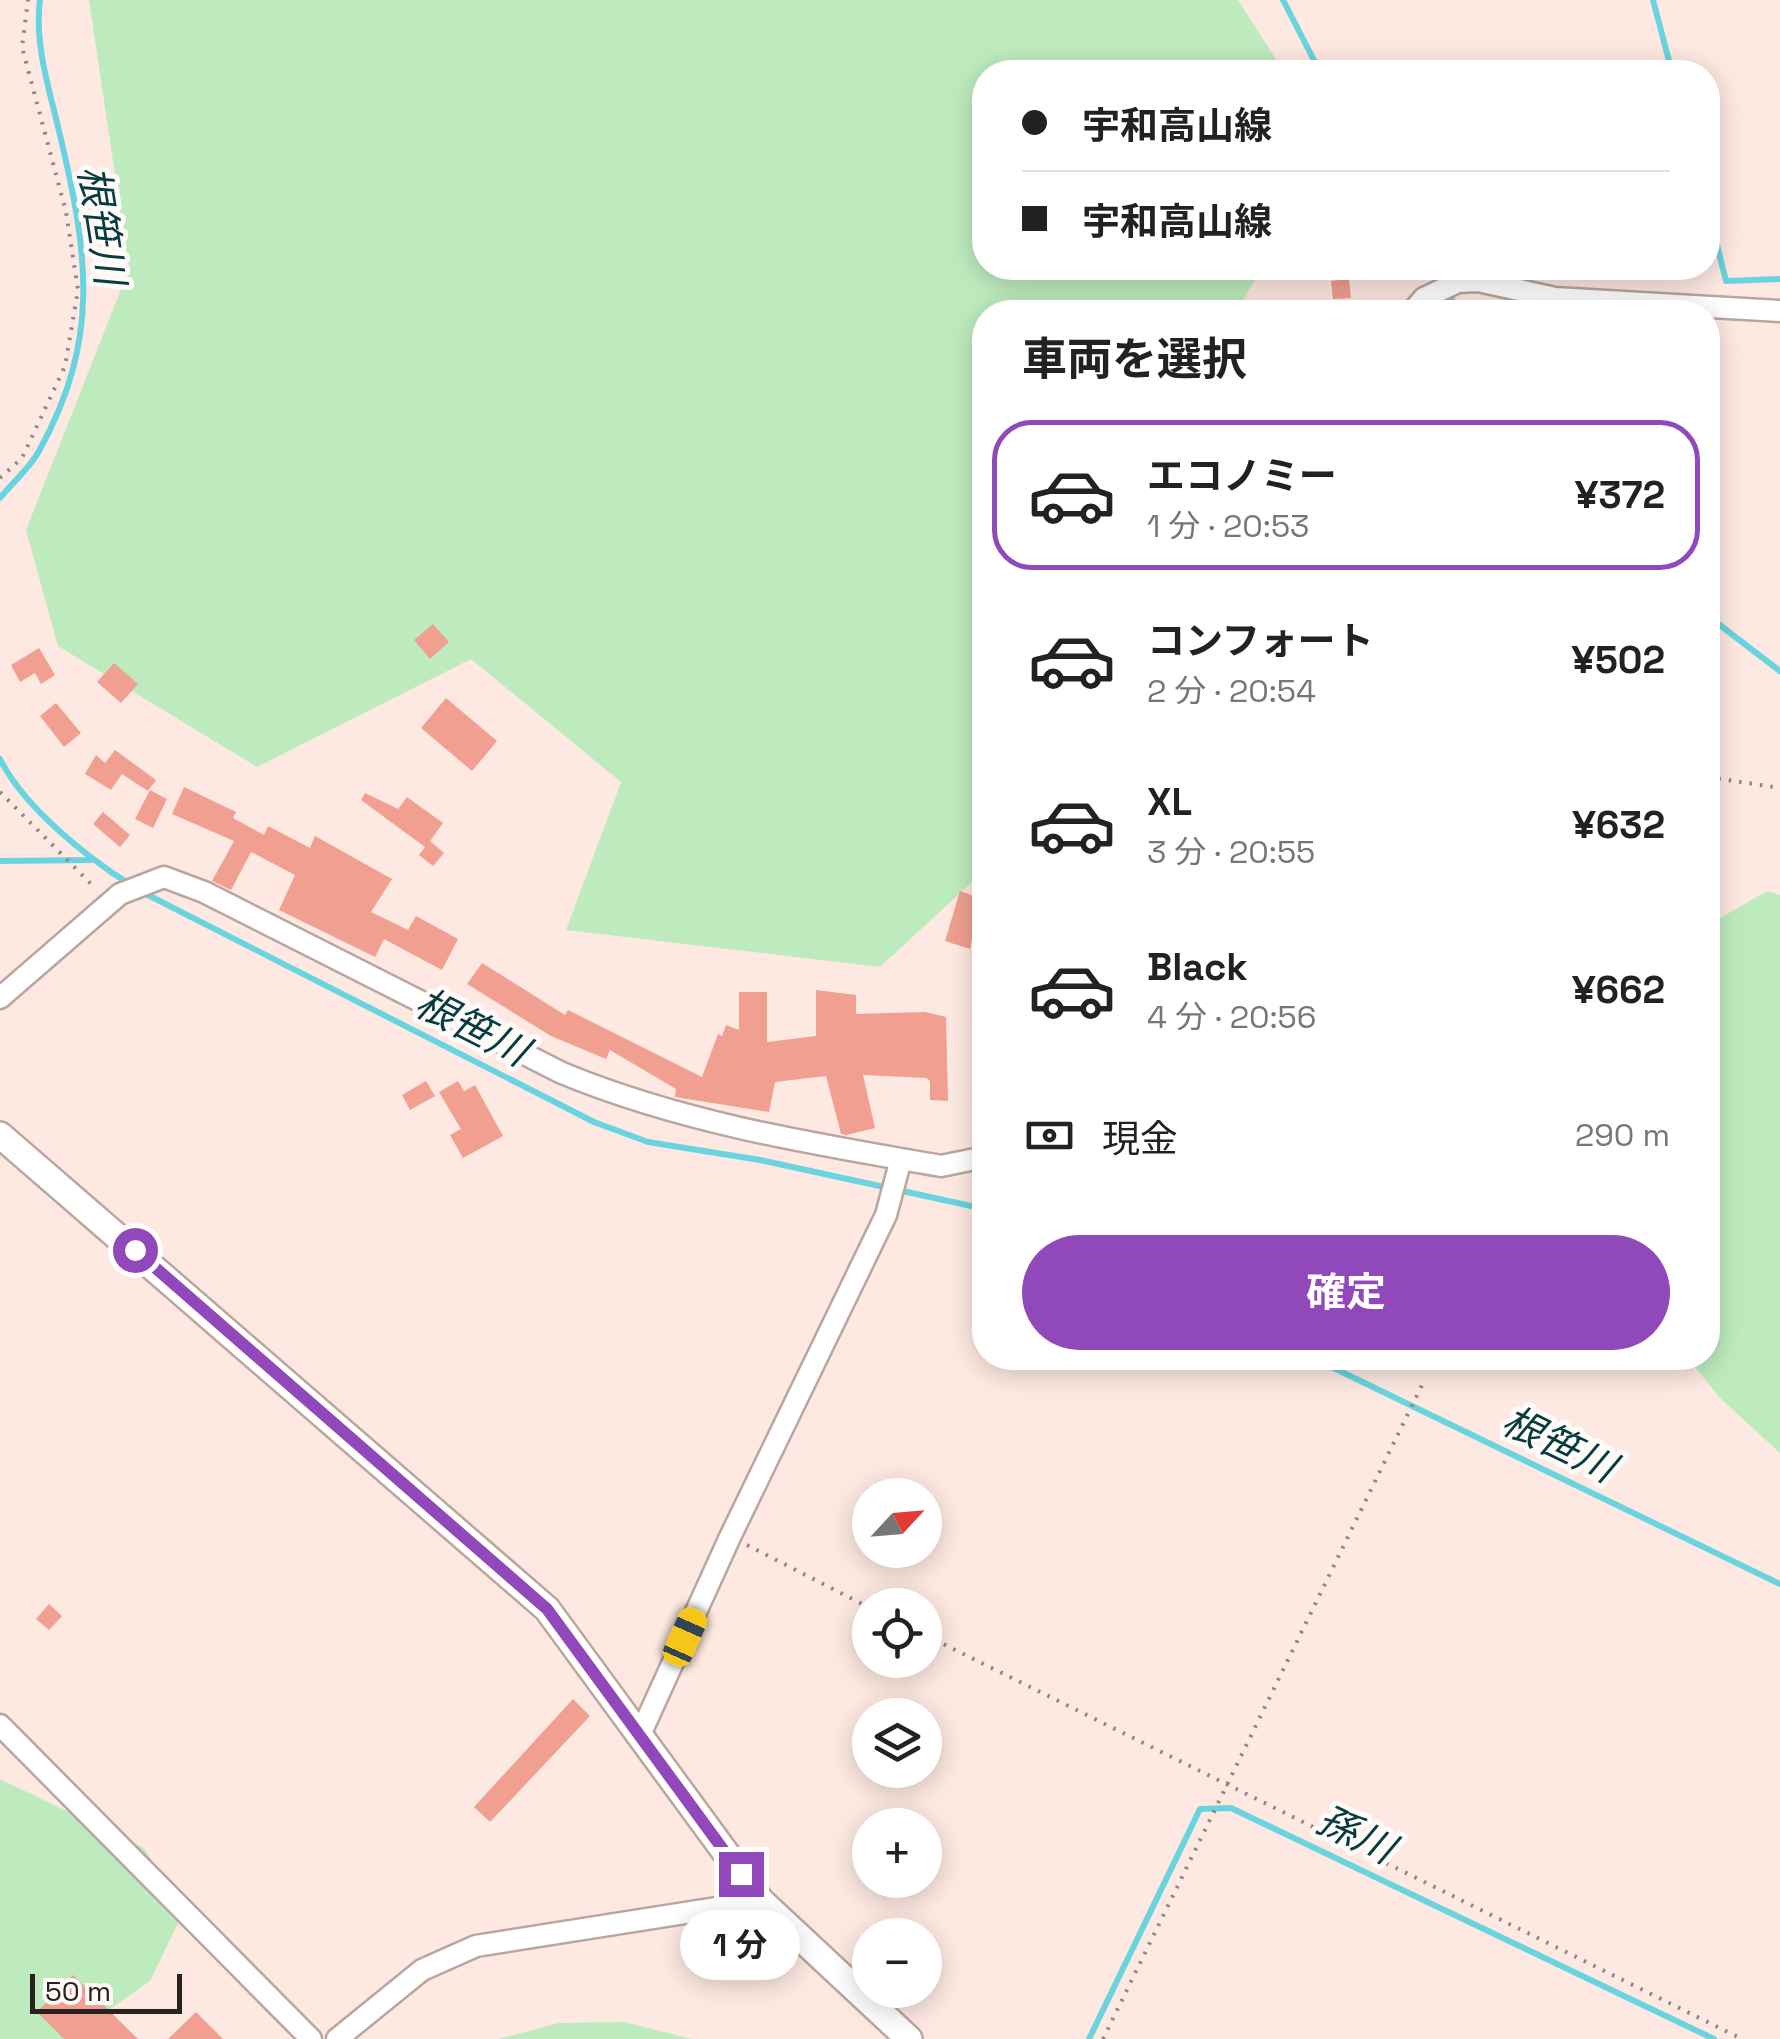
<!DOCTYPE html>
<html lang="ja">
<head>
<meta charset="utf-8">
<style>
  :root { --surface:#fff; --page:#f6f6f6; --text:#222; --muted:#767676; --line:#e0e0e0; --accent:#9048bb }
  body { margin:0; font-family:"Space Grotesk","Noto Sans JP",sans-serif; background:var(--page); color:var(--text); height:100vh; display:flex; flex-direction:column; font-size:38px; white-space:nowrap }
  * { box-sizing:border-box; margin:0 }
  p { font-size:32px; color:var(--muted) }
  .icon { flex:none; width:55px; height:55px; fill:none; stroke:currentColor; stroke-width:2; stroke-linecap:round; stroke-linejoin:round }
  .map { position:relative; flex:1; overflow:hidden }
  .sheet { position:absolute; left:972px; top:300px; width:748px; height:1070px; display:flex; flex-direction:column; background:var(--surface); border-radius:40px; box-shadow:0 5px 25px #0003 }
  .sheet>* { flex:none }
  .top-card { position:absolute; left:972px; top:60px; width:748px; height:220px; border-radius:40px; box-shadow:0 5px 25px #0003; display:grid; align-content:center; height:220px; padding:0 50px; background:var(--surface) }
  .needle { width:65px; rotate:64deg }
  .controls { position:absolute; left:852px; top:1478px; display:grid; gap:20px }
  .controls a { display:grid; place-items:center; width:90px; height:90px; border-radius:50%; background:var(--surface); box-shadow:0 5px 25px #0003; font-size:50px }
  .scale { position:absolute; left:30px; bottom:25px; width:152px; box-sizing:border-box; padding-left:10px; border:5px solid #29221f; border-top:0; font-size:28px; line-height:35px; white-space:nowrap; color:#29221f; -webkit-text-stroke:8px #fefaf8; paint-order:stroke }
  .end { position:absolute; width:45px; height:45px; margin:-22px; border:12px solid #9048bb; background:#fff; box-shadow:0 0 0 5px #fff }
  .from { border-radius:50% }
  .bubble { position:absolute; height:70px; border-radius:35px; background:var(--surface); box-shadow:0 5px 25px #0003; font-size:32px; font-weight:700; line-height:70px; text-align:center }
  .car { position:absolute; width:30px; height:60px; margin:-30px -15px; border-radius:12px; box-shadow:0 0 8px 2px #0007; background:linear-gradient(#f5c518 24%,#345 0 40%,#f5c518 0 76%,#345 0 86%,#f5c518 0) }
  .top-card b { display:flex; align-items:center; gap:35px; height:95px; font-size:38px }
  .top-card b+b { border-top:2px solid var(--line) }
  .top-card i { width:25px; height:25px; background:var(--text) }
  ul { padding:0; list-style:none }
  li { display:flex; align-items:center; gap:30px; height:150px; margin:0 20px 15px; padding:0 30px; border:5px solid transparent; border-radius:40px }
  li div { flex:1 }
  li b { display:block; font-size:38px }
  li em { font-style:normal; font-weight:700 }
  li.active { border-color:var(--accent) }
  li>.icon { width:90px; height:90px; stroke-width:1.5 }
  h2 { padding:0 50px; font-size:45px; line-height:120px }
  .pay { display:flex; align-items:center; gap:25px; height:110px; padding:0 50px; font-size:38px }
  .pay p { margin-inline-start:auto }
  .action { display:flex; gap:20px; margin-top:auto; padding:20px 50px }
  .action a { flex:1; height:115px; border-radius:60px; background:var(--accent); color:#fff; font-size:40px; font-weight:700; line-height:115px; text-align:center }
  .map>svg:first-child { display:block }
</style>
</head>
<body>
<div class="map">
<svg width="1780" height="2039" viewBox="0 0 1780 2039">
  <rect width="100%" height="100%" fill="#fde9e1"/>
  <path fill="#beebbe" d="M89,0H1238L1284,72H985V268H1262L1236,312H985V870L880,967L566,930L621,782L471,659L257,767L58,646L26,530L129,269Z
    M1767,891L1780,895V1453L1719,1397L1688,1358H1708V925Z
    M0,1779L144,1848L184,1911L150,1981L68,2039H0Z
    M624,2022L692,2039H498L559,2023Z"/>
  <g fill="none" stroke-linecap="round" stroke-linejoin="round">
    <path stroke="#69d4df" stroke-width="6" d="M1283,0L1320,72
      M1653,0L1672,72
      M1708,209L1726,281L1780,279
      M1434,268L1459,312
      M0,498C12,483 29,469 39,451C101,339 88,254 60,135C50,91 34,45 40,0
      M1708,616L1780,671
      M0,759C24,807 86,857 131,885
      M0,861L90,860
      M142,892L594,1122L648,1142L760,1160L985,1209
      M1313,1358L1780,1584
      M1089,2039L1200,1809L1231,1808L1714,2039"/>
  </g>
  <path fill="#f09f90" d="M1349,279L1351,298L1333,299L1331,281Z
    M433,624L449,642L430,659L414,640Z
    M39,648L55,675L41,684L35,673L20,682L11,665Z
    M114,663L138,684L121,703L97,682Z
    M446,698L497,741L472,771L421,728Z
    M56,703L81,733L64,747L40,716Z
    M115,750L156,780L148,791L122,774L111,790L85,774L96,755L105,763Z
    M184,787L236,812L233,818L264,835L268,826L310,848L315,836L392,879L371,912L408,930L416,916L458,939L442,970L384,939L375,957L279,910L295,875L251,852L231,890L212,881L234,841L172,814Z
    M150,790L167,799L153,828L135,819Z
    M365,793L398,809L407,797L443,823L430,841L444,853L433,866L419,855L425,847L361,800Z
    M103,812L130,835L120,847L93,824Z
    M960,891L980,898L970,949L945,941Z
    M482,963L565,1015L568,1010L702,1077L718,1034L722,1036L726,1025L739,1030V992H767V1042L816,1036V990L856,995V1014L925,1012L946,1017L948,1101L930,1100V1081L926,1078L863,1075L875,1128L846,1135L841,1134L826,1076L775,1082L769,1112L675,1097L676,1089L610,1050L606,1059L551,1036L467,984Z
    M426,1081L435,1096L410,1110L402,1095Z
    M458,1081L464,1091L475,1085L503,1136L463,1158L450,1135L461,1129L439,1092Z
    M49,1604L62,1616L49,1630L36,1619Z
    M573,1699L590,1716L490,1822L474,1807Z
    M73,1975L138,2039H64L37,2012Z
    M196,2012L223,2039H168Z"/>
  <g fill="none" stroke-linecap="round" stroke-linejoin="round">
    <defs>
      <path id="minor" d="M1412,312L1424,298L1458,282L1478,281L1555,298L1780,311
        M0,998L120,894L164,877L204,892L562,1073C683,1123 813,1144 941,1166L985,1157
        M0,1725L311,2039
        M639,1737L730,1537L886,1215L901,1159
        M337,2039L422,1970L476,1946L761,1901"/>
      <path id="major" d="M0,1135L547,1609L761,1901L909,2039"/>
    </defs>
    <use href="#minor" stroke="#b9a69e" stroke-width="25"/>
    <use href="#major" stroke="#b9a69e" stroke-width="30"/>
    <path stroke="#92847f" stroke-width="4" stroke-dasharray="2.5 8" stroke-linecap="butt" d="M0,478L22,458L65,366L78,290L66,212L22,47L28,0
      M1708,777L1780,788
      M0,792L95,888
      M747,1545L870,1608
      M925,1635L1742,2039
      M1103,2039L1422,1385"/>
    <use href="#minor" stroke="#fff" stroke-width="20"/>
    <use href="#major" stroke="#fff" stroke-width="25"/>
  </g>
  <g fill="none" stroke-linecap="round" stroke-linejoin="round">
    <path stroke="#9048bb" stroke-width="12" d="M135,1250L547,1609L741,1874"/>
  </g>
  <g text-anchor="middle" stroke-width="10" stroke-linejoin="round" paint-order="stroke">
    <g font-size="40" font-style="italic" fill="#063b40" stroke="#fefaf8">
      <text transform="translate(102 225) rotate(81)" y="14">根笹川</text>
      <text transform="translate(472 1027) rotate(27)" y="14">根笹川</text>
      <text transform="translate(1559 1444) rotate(26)" y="14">根笹川</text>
      <text transform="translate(1356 1834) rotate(26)" y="14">孫川</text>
    </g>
  </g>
</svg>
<div class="controls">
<a><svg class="needle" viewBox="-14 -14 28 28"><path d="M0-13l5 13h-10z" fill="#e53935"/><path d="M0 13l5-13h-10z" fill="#767676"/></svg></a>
<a><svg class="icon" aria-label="locate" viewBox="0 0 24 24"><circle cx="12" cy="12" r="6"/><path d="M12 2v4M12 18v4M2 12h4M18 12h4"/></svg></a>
<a><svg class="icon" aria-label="layers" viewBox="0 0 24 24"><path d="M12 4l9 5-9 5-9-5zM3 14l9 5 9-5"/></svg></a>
<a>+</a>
<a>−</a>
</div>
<div class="scale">50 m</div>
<i class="end from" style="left:135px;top:1250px"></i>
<i class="end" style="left:741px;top:1874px"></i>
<div class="bubble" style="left:680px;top:1910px;width:120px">1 分</div>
<i class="car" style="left:685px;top:1637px;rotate:24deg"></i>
<div class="top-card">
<b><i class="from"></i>宇和高山線</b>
<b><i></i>宇和高山線</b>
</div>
<section class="sheet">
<h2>車両を選択</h2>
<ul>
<li class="active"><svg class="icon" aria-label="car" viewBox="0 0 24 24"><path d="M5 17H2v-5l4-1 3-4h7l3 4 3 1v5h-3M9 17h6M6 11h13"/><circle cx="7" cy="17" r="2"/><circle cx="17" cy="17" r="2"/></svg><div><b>エコノミー</b><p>1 分 · 20:53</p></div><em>¥372</em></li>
<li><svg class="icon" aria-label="car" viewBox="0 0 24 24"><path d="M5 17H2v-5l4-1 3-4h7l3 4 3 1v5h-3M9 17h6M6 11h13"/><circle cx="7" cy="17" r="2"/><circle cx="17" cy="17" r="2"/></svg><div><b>コンフォート</b><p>2 分 · 20:54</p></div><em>¥502</em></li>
<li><svg class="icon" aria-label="car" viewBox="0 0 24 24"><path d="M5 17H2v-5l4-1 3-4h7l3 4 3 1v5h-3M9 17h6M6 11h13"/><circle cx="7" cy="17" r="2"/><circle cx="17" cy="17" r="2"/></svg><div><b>XL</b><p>3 分 · 20:55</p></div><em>¥632</em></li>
<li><svg class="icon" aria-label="car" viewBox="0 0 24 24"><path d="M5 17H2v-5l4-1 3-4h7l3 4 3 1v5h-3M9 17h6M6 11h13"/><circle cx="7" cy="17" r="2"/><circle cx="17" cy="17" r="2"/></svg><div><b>Black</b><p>4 分 · 20:56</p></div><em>¥662</em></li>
</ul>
<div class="pay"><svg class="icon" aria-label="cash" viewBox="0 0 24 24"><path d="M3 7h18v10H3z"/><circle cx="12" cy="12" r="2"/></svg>現金<p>290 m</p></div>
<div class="action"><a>確定</a></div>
</section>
</div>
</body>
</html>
